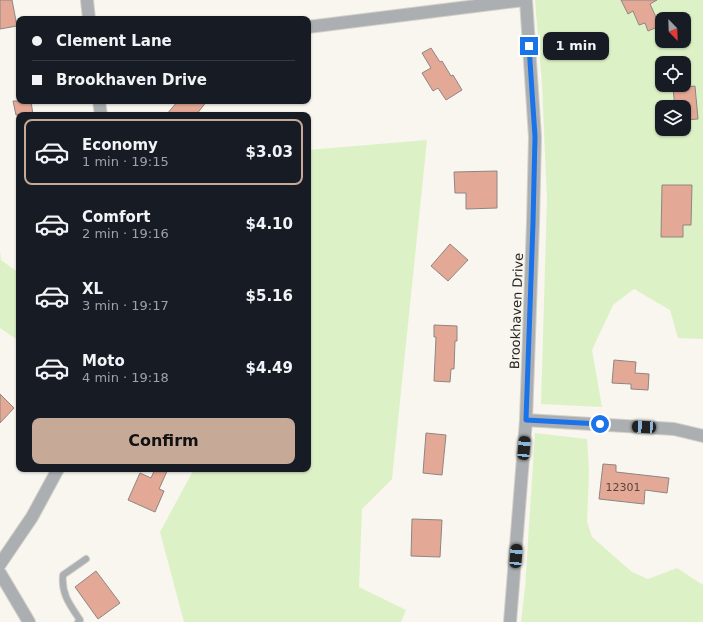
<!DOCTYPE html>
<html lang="en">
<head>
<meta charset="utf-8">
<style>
  :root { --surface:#171b24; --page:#20242c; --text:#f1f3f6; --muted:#9ea1a6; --line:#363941; --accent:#c7a998 }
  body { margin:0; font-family:"DejaVu Sans",sans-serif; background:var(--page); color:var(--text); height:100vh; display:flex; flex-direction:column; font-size:15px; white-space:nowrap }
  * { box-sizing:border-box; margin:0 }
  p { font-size:13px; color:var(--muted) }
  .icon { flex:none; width:22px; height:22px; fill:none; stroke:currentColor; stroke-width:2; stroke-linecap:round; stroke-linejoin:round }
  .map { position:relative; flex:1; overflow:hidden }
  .sheet { position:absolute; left:16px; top:112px; width:295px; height:360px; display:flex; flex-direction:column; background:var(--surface); border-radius:8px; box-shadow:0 1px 3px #0004 }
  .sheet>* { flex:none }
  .banner { position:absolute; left:16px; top:16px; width:295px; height:88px; border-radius:8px; box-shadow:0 1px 3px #0004; display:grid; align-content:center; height:88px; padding:0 16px; background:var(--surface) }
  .needle { width:26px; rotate:157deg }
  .buttons { position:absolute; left:655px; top:12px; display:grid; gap:8px }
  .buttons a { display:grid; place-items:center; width:36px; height:36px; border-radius:8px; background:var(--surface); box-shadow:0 1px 3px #0004; font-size:20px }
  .end { position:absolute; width:18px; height:18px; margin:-9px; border:5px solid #1a73e8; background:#fff; box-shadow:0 0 0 2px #fff }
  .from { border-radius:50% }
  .bubble { position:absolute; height:28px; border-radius:8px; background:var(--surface); box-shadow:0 1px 3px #0004; font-size:13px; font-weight:600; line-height:28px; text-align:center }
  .car { position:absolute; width:12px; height:24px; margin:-12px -6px; border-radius:5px; box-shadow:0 0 3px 1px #0007; background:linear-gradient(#222 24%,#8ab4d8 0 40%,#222 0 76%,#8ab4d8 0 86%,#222 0) }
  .banner b { display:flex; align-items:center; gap:14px; height:38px; font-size:15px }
  .banner b+b { border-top:1px solid var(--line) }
  .banner i { width:10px; height:10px; background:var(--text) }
  ul { padding:7px 0 0; list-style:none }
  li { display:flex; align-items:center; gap:12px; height:66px; margin:0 8px 6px; padding:0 8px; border:2px solid transparent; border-radius:8px }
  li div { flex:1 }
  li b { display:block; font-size:15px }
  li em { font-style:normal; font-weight:600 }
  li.on { border-color:var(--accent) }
  li>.icon { width:36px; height:36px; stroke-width:1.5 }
  .button { display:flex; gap:8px; margin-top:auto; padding:8px 16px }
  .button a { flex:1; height:46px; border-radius:8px; background:var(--accent); color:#111; font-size:16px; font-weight:600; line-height:46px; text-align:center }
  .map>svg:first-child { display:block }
</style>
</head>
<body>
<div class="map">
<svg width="703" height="622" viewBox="0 0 703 622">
  <rect width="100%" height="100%" fill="#f8f6ee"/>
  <path fill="#ddf1c6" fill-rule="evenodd" d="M535,0H703V339L678,338L670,310L634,289L613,305L592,350L602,407L541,404L547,199L542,84ZM662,19H684V41H662ZM662,63H684V85H662ZM662,107H684V129H662Z
    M427,140L392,479L362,509L359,587L406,610L401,622H184L160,532L194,469H308V150Z
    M0,250L1,260L19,273V341L0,328Z
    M535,433L587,439L589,471L587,522L592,537L632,572L648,579L677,568L703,585V622H521L525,588Z"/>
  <path fill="#e3a896" stroke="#8e8683" d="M0,0H12L17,26L0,29Z
    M621,0H657L650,4L660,26L648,31L645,23L639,25L633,11L628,14Z
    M431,48L440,62L442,61L451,76L453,75L462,90L446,100L438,88L433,91L422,73L431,68L422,53Z
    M695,86L698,119L684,120V107H675L673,88Z
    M13,101H31L33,115H16Z
    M178,101H207L196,115H166Z
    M497,171V208L466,209V193H455L454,172Z
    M662,185H692L691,225H683V237H661Z
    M450,244L468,260L448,281L431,266Z
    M434,325L457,326V341H455L454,369H451L450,382L434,381L436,337H434Z
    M614,360L636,362L635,373L649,374L648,390L631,389V384L612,383Z
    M0,394L14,408L0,423Z
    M426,433L446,435L442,475L423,473Z
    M603,464L616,465V472L669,478L667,493L645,490L644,504L599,499Z
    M155,469H168L159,489L164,491L155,512L128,500L140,473L151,478Z
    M412,519L442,520L440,557L411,556Z
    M96,571L120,603L98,619L75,587Z"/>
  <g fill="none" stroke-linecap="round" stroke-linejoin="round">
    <defs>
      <path id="lane" d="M78,622L80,620C70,605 61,594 63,575L86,559"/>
      <path id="street" d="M87,0L89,19
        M308,27L524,0
        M99,101L101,115
        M526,420L674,429L703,436
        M0,564L32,517L58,469
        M0,573L29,622
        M510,622L526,420L533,223L535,137L526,0"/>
    </defs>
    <use href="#lane" stroke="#d2d0c9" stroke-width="8"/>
    <use href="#street" stroke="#d2d0c9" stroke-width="14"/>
    <use href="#lane" stroke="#acafb1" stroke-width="6"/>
    <use href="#street" stroke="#acafb1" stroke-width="12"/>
  </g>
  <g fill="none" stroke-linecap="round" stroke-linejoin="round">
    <path stroke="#1a73e8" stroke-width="5" d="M529,46L535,137L533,223L526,420L600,424"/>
  </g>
  <g text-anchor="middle" stroke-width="3" stroke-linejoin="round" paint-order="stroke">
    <g font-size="11" fill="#554640">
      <text x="623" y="491">12301</text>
    </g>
    <g font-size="13" fill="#262523" stroke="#f8f6ee">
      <text transform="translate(516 311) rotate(-88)" y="5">Brookhaven Drive</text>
    </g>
  </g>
</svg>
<div class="buttons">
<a><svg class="needle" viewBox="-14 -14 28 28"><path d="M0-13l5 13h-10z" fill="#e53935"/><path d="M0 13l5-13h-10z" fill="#9ea1a6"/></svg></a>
<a><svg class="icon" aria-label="locate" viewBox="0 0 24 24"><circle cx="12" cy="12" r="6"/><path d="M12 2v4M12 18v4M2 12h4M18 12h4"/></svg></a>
<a><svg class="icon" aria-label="layers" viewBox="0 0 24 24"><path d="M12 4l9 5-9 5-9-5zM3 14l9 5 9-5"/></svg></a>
</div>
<i class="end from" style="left:600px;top:424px"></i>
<i class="end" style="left:529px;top:46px"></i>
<div class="bubble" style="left:543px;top:32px;width:66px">1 min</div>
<i class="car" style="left:644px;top:427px;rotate:273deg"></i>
<i class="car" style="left:524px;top:448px;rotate:5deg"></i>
<i class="car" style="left:516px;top:556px;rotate:4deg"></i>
<div class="banner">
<b><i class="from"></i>Clement Lane</b>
<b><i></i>Brookhaven Drive</b>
</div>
<section class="sheet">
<ul>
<li class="on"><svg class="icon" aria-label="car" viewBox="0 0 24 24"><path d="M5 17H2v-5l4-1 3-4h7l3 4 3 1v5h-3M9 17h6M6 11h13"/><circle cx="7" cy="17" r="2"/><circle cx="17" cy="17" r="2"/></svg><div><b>Economy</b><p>1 min · 19:15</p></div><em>$3.03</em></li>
<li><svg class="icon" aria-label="car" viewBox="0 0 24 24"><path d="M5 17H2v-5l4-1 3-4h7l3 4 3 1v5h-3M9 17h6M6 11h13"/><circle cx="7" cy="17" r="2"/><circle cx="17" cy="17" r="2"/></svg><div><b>Comfort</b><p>2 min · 19:16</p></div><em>$4.10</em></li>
<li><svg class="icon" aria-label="car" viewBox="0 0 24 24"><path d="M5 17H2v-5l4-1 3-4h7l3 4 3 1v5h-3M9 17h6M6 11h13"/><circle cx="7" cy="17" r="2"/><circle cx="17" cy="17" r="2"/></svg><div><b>XL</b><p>3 min · 19:17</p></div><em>$5.16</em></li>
<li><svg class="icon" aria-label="car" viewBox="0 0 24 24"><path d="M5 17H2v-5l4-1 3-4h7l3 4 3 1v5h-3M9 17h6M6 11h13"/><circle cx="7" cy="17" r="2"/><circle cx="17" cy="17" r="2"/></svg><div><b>Moto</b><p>4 min · 19:18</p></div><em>$4.49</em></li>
</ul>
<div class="button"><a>Confirm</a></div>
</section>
</div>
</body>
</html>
